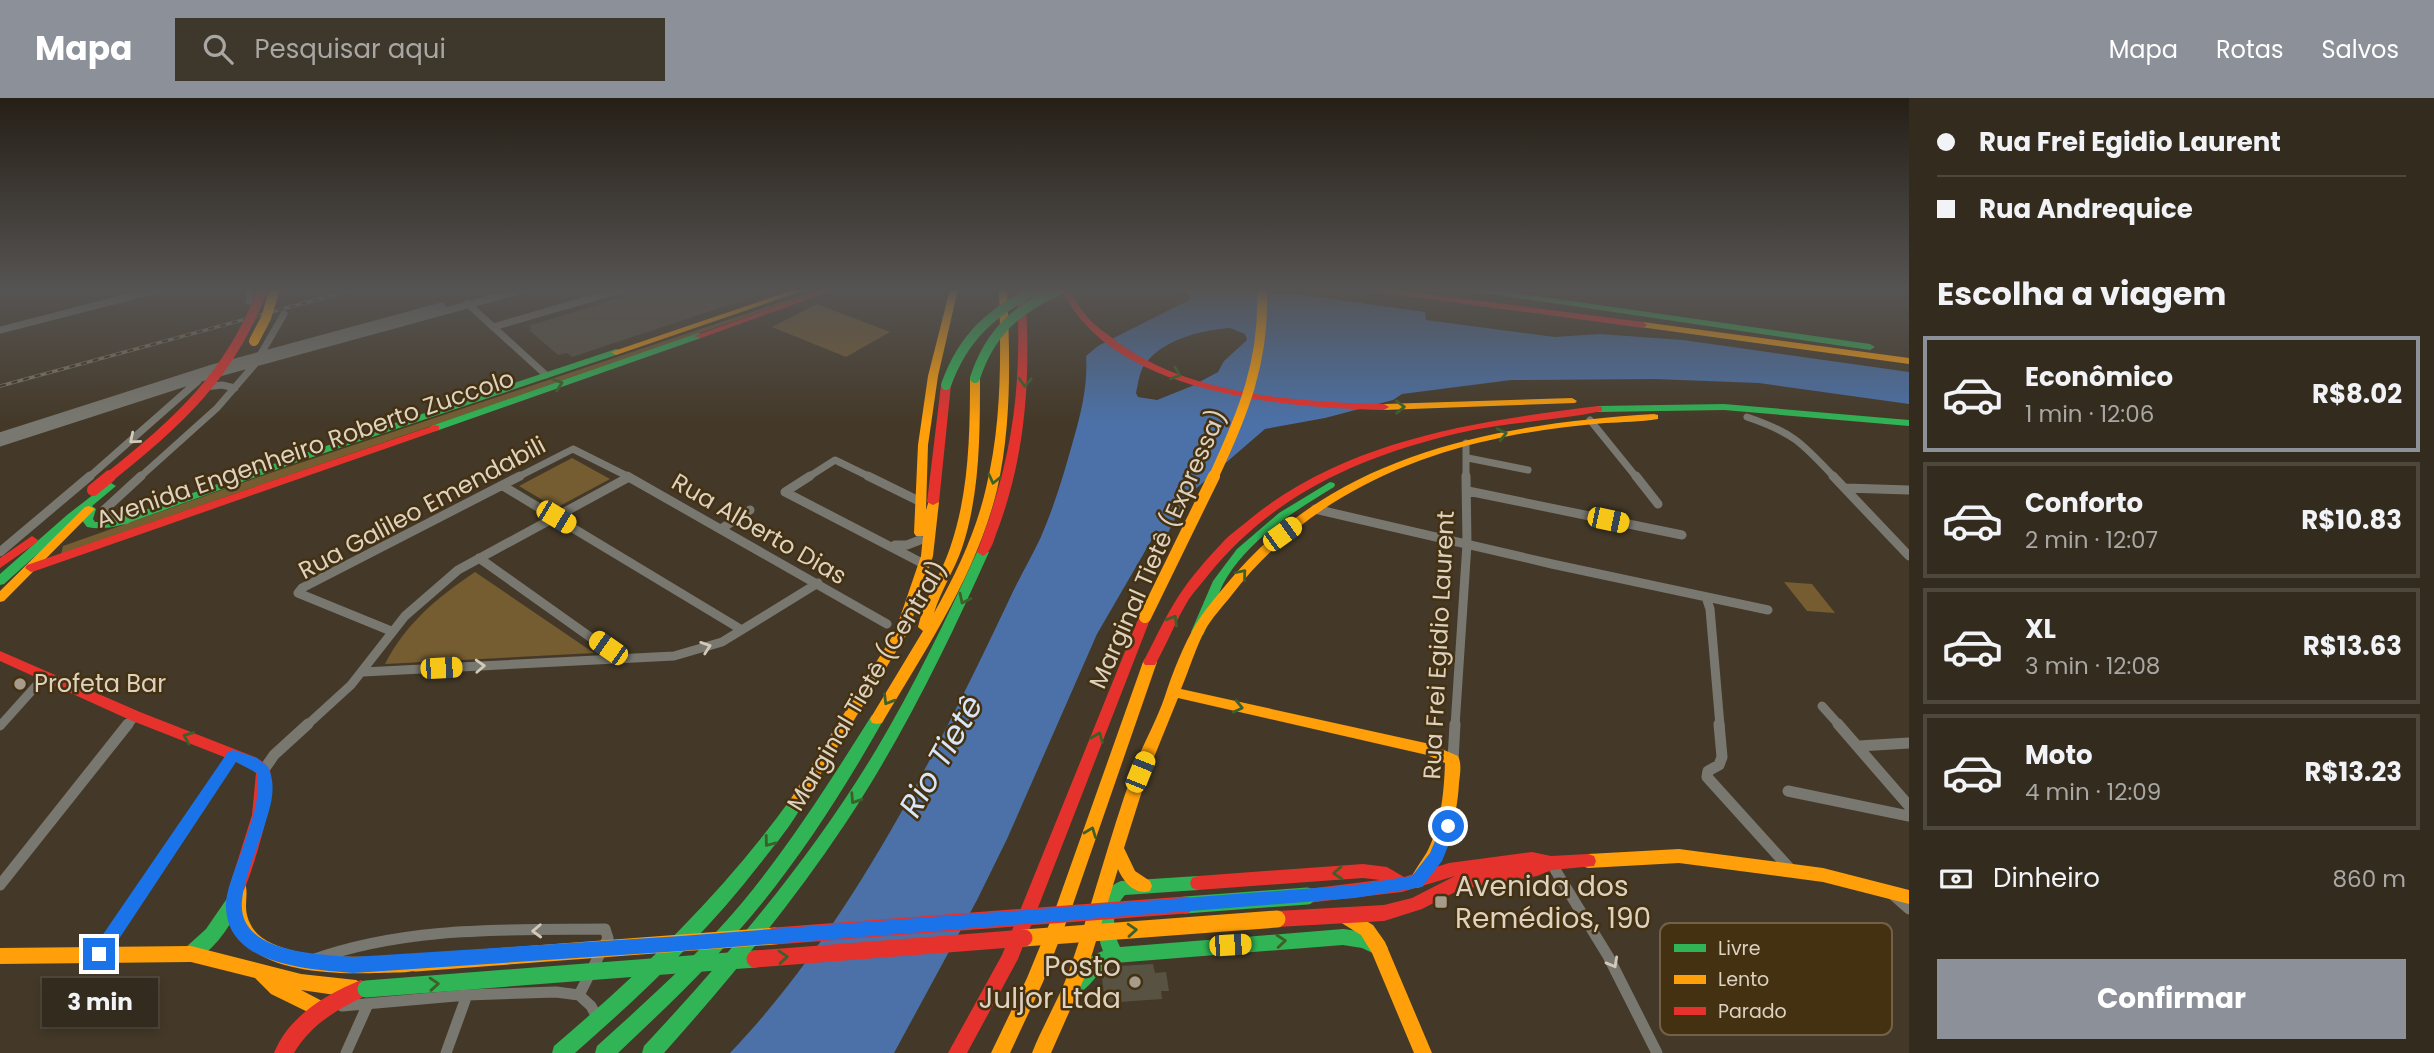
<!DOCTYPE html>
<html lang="pt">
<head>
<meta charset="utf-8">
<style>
  :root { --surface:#332b1e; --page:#3e372b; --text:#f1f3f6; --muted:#a9a7a4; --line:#4e473c; --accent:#8c9099 }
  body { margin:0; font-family:Poppins,sans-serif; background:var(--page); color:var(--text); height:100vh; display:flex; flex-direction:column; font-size:26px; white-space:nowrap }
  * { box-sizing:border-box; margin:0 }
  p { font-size:23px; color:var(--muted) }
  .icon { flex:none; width:38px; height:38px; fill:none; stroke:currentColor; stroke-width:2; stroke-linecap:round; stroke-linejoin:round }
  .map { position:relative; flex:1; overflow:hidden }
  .drawer { display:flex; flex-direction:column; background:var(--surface); width:525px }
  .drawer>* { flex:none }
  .guide { display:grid; align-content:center; height:154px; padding:0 28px; background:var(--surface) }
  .end { position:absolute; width:32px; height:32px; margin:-16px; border:9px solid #1a73e8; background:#fff; box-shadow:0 0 0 4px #fff }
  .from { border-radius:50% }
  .bubble { position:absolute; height:49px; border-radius:0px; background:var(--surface); box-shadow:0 4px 10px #0003,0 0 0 2px var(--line); font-size:23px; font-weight:700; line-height:49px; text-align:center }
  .car { position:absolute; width:21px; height:42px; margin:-21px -10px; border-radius:9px; box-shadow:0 0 5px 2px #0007; background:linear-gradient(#f5c518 24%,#345 0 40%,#f5c518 0 76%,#345 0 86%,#f5c518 0) }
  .guide b { display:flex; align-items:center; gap:24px; height:66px; font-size:26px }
  .guide b+b { border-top:2px solid var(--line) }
  .guide i { width:18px; height:18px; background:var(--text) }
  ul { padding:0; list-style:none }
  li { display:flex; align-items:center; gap:21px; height:116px; margin:0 14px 10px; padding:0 14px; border:4px solid var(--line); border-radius:0px }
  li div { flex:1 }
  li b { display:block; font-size:26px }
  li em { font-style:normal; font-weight:700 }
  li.current { border-color:var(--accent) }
  li>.icon { width:63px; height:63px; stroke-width:1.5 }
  h2 { padding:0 28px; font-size:32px; line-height:84px }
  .pay { display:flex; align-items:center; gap:18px; height:77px; padding:0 28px; font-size:26px }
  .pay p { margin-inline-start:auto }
  .button { display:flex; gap:14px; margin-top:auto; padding:14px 28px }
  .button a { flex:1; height:80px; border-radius:0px; background:var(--accent); color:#fff; font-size:28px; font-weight:700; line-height:80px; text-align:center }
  header { display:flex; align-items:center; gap:42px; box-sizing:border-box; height:98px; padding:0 35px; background:var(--accent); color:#fff }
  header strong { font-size:33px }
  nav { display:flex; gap:38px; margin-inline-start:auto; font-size:24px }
  .search { width:490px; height:63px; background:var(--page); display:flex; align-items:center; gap:18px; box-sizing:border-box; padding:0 24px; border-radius:0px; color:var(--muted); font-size:26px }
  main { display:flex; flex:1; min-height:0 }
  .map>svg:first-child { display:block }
</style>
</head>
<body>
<header>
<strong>Mapa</strong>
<div class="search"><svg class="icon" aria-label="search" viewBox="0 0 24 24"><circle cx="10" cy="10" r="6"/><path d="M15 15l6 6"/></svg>Pesquisar aqui</div>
<nav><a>Mapa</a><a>Rotas</a><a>Salvos</a></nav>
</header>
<main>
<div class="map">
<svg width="1909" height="955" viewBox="0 0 1909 955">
  <rect width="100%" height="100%" fill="#443928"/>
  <path fill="#755c31" d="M820,191H827L61,456L63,448L279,372Z
    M817,206L890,234L846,259L772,229Z
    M572,360L610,381L556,410L519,388Z
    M475,474L594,555L385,566C406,525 438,499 475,474Z
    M1784,484L1812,486L1835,515L1807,513Z"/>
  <path fill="#4b71a8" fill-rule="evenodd" d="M1178,191H1249L1261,195L1304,197L1425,214L1426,222L1555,239L1600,236L1683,242L1909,274V306L1759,285L1655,281L1511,282L1402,296L1393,302L1325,320L1265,331L1185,400L1168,435L1155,436L1097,536L1007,741L977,802L894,955H730C848,832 936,656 1009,502C1018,482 1030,462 1040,441C1055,407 1065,372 1075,336C1082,311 1088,284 1086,258L1098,248L1191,201L1189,197ZM1230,230L1245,236L1247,242L1224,263L1218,274L1192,288L1157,302L1138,299L1136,295C1138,287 1139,276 1143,269C1160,242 1201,232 1230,230Z"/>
  <path fill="#585243" d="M649,191L771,193L572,259L567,255L558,257L529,232L532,231L528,228Z
    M1153,866L1155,875L1166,874L1169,893H1161L1162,901L1105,905L1102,880L1108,873L1120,868Z"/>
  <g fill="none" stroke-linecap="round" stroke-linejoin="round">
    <path stroke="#797870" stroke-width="7" d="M249,203L250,191
      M467,205L546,277
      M493,229L624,191
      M0,232L160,191
      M205,289L222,287L235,290
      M1747,319C1794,335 1802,345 1835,380
      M1590,322L1637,380
      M0,338L209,271L442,208
      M0,345L201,280L526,191
      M1466,345V380
      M1468,360L1528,372
      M88,380L198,283
      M139,380L217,310L255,266L284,216
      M516,380L573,351L631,380
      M807,380L835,362L872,380"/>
    <path stroke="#797870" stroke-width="9" d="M627,378L887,526
      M810,378L785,394L920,464
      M868,378L921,404
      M1636,378L1658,406
      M1833,378L1909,458
      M503,388L742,532
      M1845,390L1909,392
      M1468,393L1682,437
      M1315,411L1552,466L1768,512
      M126,422L110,421L104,416V412L141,378
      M721,431L750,412
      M895,447H907L920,442
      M0,454L90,378
      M479,460L621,561
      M1706,499L1710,511L1720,628
      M391,533L298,495L302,490L520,378
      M363,574L674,558L722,544L818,485
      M1822,608L1840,628
      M0,628L44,579
      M127,628L135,618
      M306,628L351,587L405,518L458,472L629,379
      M1455,628L1467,446L1466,378"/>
    <path stroke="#797870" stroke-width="11" d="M1719,626L1722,659L1719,667L1708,673L1707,679L1792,773
      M1838,626L1909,708
      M1859,648L1909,645
      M1453,662L1455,626
      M263,673L274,657L308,626
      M1788,693L1909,718
      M1551,765L1608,858L1657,955
      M0,787L128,626
      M1892,796L1909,811
      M99,856L233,657
      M312,862C407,828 505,832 605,831L608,840L579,897
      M342,908L467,897L556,894L579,897L591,908L598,921
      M346,955L368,906
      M446,955L467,897"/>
    <path fill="#30b455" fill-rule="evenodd" d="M1467,191H1488L1870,246L1875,249L1870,252L1471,193Z
      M698,235L701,236V240L439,332L435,333L430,330L431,328Z
      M616,251L619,252V256L298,364L131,424C116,429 103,432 87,429L81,421L83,415L4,486L0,487V476L67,417L107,386L111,385L116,388L92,408L96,411L93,421L95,424H104L123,420L290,360Z
      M1724,306L1909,322V328L1724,312L1598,314L1593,311L1598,308Z
      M1330,384L1334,385L1335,387L1334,389C1293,414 1247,442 1223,486C1215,503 1211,521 1203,537H1193L1191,534L1213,483L1237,451L1279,415Z
      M983,450L989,454C947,548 902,640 845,726C791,807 729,882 664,955H642L644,948C730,856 811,760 876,652C914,588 946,522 977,454Z
      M877,616L882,617L884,621C841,697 793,772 735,837C699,879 658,917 618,955H595L597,948C647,903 698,857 741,806C790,747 831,682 872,617Z
      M795,700L800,702L803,706C791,728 774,748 759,767C705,837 641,897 575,955H552L554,948C642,873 722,796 790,702Z
      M1198,778L1204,780L1206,785L1204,790L1198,792L1125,797C1112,811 1111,831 1120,849L1343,831C1358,833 1380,834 1388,850L1385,856L1379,858L1362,850L1343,847L1115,865C1095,872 1093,890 1076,896L1070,894L1067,888C1074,873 1088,858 1103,853C1094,831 1094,793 1121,783Z
      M234,797L240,799L242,804C232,825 214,855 191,864L185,862L182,856L185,850L206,831L228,799Z"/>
    <path fill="#ff9f0a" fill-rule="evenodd" d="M796,191H808L619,256L616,257L611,254Z
      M950,191H958L938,278L928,347L926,412L929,402L933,401L939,404L933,458L908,534L800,710L795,712L790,710L787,706L790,702L895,534L921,458L923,438H916L914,435L918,347L928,278Z
      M999,191H1007C1010,258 1012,326 997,392C976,477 926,551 882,625L877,626L872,625L870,621L923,533L918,529C924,501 941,477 950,450C969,395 970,337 970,280L975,277L980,280C980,337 980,396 962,450C954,473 941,492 934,515C956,476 976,434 986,390C1002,325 1001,258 999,191Z
      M1643,224L1909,260V266L1640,229V225Z
      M1572,300L1577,303L1575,305L1384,312L1379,309L1384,306Z
      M1654,316L1658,317V321C1640,324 1622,324 1605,325C1571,328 1537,332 1504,339C1396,361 1299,409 1231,498C1222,509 1212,520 1205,532C1196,549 1189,572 1181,591L1430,646L1458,658C1462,666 1460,676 1459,685C1457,724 1445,756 1423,788L1417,790L1411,788L1409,783C1414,773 1421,764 1427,754C1441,727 1444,695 1445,665L1427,657L1178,600L1148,674L1124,750L1135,773L1150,783L1152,788L1150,793C1135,798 1123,783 1118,771L1086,876L1051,955H1032C1043,927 1059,901 1069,873C1092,808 1109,741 1132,676C1141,649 1156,625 1165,598C1172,576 1184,546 1196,526C1204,513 1215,500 1225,488C1331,356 1494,326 1654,316Z
      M89,408L95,411L93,413L4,503L0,504V493L85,409Z
      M1150,559L1155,561L1157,564L1071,812L1043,884L1010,955H991L1027,880L1055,812L1143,564L1145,561Z
      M1679,751L1823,770L1909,792V806L1823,784L1679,765L1588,770L1582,768L1580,763L1582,758L1588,756Z
      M238,780L244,782C251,798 240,809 252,829C274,866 377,859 415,857L421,859L424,865L421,871C408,876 392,874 379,875C336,876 259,876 236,833C232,824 228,818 229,808C229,799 228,790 232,782Z
      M1346,811L1373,827L1385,844L1432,955H1414L1372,855L1361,837L1340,824L1337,819L1340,814Z
      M191,848L301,876L356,882L362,885L365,891L362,897L356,900L301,892L324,904L327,910L324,916L318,919L271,896L255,880L191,864L0,866V850Z"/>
    <path fill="#e5322d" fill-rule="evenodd" d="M825,191H837L701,240L694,238Z
      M1017,191H1025C1031,273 1027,353 998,431C994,440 992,454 983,458L977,454C1013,360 1022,292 1017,191Z
      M1060,191H1068C1075,201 1082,213 1090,222C1096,228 1104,234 1111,239C1183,297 1295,304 1384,306L1389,309L1384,312C1293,310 1150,298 1085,226C1075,216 1068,202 1060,191Z
      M1366,191H1389L1643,224L1647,227L1643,230L1370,193Z
      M946,284L951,287L939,404L933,407L927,404L941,287Z
      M1598,308L1602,309V313C1555,323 1506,324 1459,335C1361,358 1274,396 1209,476C1203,484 1195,492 1189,501C1176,522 1167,546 1155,567H1145L1143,564C1155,542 1165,519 1178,499C1190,480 1207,461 1222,445C1230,436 1241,429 1250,421C1348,341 1477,323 1598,308Z
      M435,327L439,328V332L35,473L31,474L25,470L27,467Z
      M32,438L38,442L36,445L0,470V460Z
      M1145,515L1151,519L1018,861L967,955H948L1002,857L1139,519Z
      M0,553L140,614L257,660C261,663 267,666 269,671C279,689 253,772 244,792L238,794L232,792L230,787L252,717L256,675L247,668L130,622L0,563Z
      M1532,754L1551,758L1588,756L1594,758L1596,763L1594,768L1552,772L1537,778L1459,792L1422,811L1384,823L1277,829L1271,826L1268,821L1271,816L1277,813L1384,807L1412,800L1455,778L1402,794L1307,805L1301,803L1299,798L1301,793L1307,791L1380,782L1363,780L1198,792L1192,790L1190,785L1192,780L1198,778L1363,766L1387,769L1404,779L1449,765Z
      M361,882L367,885L370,891L367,897C338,911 311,926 294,955H274C289,918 325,897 361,882Z"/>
    <defs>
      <path id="rail" d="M0,288L356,191"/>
    </defs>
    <use href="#rail" stroke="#7a756c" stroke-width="3.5"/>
    <use href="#rail" stroke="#443112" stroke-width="2" stroke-dasharray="6" stroke-linecap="butt"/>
    <path stroke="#30b455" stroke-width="10" d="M975,280C990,234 1018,209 1062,191
      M946,287C963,239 993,212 1038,191"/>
    <path stroke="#30b455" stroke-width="17" d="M1185,807L1307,798
      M366,891L755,861"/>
    <path stroke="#ff9f0a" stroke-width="10" d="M254,243L266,220L275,191
      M1213,380C1243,316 1265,263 1262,191"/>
    <path stroke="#ff9f0a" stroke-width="12" d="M1145,519L1214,378"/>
    <path stroke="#ff9f0a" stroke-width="17" d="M1024,840L1277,821
      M415,865L775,838"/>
    <path stroke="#e5322d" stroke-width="10" d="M108,380C179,323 230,278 263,191"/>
    <path stroke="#e5322d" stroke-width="12" d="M93,392L110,378"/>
    <path stroke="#e5322d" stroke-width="17" d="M775,838L1185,807
      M755,861L1024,840"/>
  </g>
  <defs><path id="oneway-chevron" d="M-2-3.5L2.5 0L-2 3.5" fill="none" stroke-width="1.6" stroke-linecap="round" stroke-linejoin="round" transform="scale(1.75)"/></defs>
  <g stroke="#3d5f29">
    <use href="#oneway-chevron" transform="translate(1176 276) rotate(20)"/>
    <use href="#oneway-chevron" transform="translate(1025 284) rotate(93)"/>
    <use href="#oneway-chevron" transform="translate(558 286) rotate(-19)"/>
    <use href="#oneway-chevron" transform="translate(1400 309) rotate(-1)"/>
    <use href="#oneway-chevron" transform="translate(1502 336) rotate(-13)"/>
    <use href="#oneway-chevron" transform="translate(994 381) rotate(103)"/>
    <use href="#oneway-chevron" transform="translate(1242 476) rotate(-50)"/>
    <use href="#oneway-chevron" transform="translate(964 501) rotate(116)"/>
    <use href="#oneway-chevron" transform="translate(1173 522) rotate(-59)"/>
    <use href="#oneway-chevron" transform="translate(888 602) rotate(121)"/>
    <use href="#oneway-chevron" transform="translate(1238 609) rotate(13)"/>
    <use href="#oneway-chevron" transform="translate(188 639) rotate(-158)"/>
    <use href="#oneway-chevron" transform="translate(1098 639) rotate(-69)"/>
    <use href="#oneway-chevron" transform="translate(855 701) rotate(123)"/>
    <use href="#oneway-chevron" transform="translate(1091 734) rotate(-69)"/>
    <use href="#oneway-chevron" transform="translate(769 744) rotate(127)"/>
    <use href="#oneway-chevron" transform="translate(1338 775) rotate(176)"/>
    <use href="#oneway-chevron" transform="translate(1132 832) rotate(-4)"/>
    <use href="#oneway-chevron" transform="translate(1281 843) rotate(-5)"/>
    <use href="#oneway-chevron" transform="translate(783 859) rotate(-4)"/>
    <use href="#oneway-chevron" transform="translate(434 886) rotate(-4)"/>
  </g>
  <g stroke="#d3c9b9">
    <use href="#oneway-chevron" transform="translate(134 341) rotate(140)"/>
    <use href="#oneway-chevron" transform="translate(706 549) rotate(-19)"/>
    <use href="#oneway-chevron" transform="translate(480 568) rotate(-3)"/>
    <use href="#oneway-chevron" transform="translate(537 833) rotate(178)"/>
    <use href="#oneway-chevron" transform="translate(1613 865) rotate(61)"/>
  </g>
  <linearGradient id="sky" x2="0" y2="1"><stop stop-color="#251f16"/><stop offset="0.59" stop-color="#565453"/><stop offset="1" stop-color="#565453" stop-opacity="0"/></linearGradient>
  <rect width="1909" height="325" fill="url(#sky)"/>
  <path fill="#1a73e8" d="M233,652L257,660L268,669C277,688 271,707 265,726C258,749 244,780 242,803C237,855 317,856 353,859L681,838L1355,787L1412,778L1430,755L1443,724L1448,722L1456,728L1442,763L1422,789L1355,800L681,853L353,875C308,871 224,868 226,805C227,788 240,760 245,743C253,718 260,702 257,675L236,664L105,862L99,864L93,862L91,856L93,851L228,654Z"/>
  <g fill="#a79c8b" stroke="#443112" stroke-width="2.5">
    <circle cx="20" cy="586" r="7"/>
    <rect x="1434" y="797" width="14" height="14" rx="3.5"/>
    <circle cx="1135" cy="884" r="7"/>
  </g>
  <g text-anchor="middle" stroke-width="5" stroke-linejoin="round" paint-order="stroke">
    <g font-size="24" fill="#ddd2c1" stroke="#443112">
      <text transform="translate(305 351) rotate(-19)" y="8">Avenida Engenheiro Roberto Zuccolo</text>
      <text transform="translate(422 410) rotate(-28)" y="8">Rua Galileo Emendabili</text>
      <text transform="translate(759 431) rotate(30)" y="8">Rua Alberto Dias</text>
      <text transform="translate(1158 451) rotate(-66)" y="8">Marginal Tietê (Expressa)</text>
      <text transform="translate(1439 547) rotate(-87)" y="8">Rua Frei Egidio Laurent</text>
      <text transform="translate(867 588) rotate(-59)" y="8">Marginal Tietê (Central)</text>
    </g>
    <g font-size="24" fill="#ddd2c1" stroke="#443112" text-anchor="start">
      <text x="34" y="594">Profeta Bar</text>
    </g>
    <g font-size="28" fill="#ddd2c1" stroke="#443112" text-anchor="start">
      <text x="1455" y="798">Avenida dos<tspan x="1455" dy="32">Remédios, 190</tspan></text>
      <text x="1121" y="878" text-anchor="end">Posto<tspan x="1121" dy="32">Juljor Ltda</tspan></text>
    </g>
    <g font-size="32" font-style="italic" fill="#d9e6f8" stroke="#443112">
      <text transform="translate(941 658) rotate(-60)" y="11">Rio Tietê</text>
    </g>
  </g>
  <rect x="1660" y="825" width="232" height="112" rx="10" fill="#443112" stroke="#726147" stroke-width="2"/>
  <rect x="1674" y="846" width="32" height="8" fill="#30b455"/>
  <rect x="1674" y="877" width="32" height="9" fill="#ff9f0a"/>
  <rect x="1674" y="909" width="32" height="8" fill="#e5322d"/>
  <g font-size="19" fill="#ddd2c1">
    <text x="1718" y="857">Livre</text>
    <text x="1718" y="888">Lento</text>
    <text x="1718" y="920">Parado</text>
  </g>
</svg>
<i class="end from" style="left:1448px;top:728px"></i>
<i class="end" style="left:99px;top:856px"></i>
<div class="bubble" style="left:42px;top:880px;width:116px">3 min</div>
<i class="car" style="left:556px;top:419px;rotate:121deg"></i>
<i class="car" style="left:1608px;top:422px;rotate:102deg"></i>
<i class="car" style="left:1282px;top:436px;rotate:54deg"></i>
<i class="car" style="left:608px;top:550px;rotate:305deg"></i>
<i class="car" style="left:441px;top:570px;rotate:87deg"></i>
<i class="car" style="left:1140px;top:674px;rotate:22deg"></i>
<i class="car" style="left:1230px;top:847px;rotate:86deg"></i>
</div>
<section class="drawer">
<div class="guide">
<b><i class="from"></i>Rua Frei Egidio Laurent</b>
<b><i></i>Rua Andrequice</b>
</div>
<h2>Escolha a viagem</h2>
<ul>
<li class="current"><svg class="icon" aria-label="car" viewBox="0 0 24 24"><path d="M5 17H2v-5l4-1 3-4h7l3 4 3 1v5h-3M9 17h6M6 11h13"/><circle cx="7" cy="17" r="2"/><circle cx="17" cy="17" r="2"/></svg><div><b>Econômico</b><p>1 min · 12:06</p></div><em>R$8.02</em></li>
<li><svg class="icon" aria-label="car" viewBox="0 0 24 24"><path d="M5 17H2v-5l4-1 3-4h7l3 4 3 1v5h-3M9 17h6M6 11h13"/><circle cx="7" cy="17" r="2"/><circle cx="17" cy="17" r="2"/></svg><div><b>Conforto</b><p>2 min · 12:07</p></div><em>R$10.83</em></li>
<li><svg class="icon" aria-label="car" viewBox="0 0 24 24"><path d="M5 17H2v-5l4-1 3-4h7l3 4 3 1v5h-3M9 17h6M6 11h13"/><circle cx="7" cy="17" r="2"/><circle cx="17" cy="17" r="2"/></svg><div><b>XL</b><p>3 min · 12:08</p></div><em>R$13.63</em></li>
<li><svg class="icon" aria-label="car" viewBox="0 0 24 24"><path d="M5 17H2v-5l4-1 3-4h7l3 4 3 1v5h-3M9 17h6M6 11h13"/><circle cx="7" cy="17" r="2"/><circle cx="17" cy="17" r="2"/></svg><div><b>Moto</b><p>4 min · 12:09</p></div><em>R$13.23</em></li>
</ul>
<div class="pay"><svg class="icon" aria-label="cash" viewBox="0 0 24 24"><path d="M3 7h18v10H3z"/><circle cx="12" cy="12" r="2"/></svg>Dinheiro<p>860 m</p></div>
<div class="button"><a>Confirmar</a></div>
</section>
</main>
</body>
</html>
